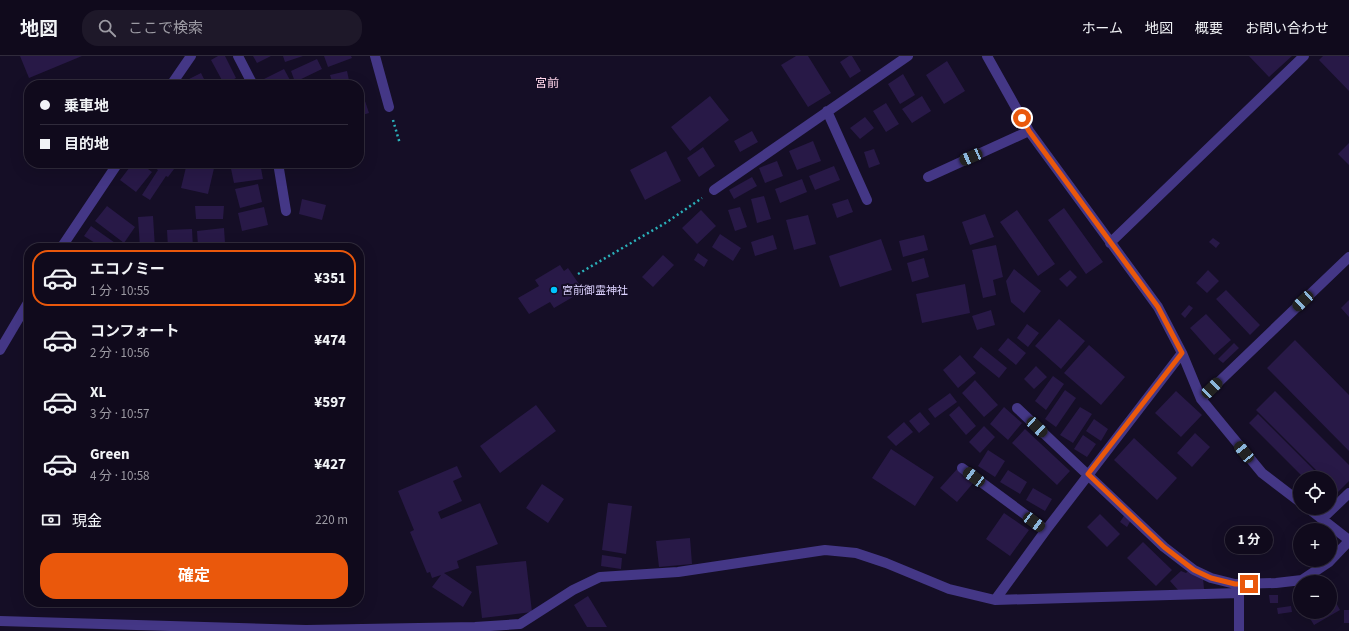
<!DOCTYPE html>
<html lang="ja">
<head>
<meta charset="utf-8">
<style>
  :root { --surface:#100a1c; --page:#1e1829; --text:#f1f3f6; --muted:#9c9aa3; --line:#302b3b; --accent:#ea580c }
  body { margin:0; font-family:"Source Sans 3","Noto Sans JP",sans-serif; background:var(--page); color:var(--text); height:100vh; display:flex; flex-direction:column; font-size:15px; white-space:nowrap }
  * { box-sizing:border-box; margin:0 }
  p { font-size:13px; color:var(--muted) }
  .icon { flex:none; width:22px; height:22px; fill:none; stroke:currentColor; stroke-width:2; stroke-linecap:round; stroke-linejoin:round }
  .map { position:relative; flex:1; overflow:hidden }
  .drawer { position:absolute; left:24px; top:187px; width:340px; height:364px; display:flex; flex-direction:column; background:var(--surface); border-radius:16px; box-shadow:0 4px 16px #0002,0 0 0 1px var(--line) }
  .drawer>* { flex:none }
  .top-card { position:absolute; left:24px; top:24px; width:340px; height:88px; border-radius:16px; box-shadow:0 4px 16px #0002,0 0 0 1px var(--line); display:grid; align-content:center; height:88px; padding:0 16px; background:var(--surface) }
  .buttons { position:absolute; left:1293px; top:415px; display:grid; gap:8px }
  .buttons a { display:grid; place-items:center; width:44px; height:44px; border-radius:50%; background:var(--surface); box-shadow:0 4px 16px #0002,0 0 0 1px var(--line); font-size:20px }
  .end { position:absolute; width:18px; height:18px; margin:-9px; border:5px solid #ea580c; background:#fff; box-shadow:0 0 0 2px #fff }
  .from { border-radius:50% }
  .bubble { position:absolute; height:28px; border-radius:14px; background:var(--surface); box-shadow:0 4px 16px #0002,0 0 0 1px var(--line); font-size:13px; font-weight:700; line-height:28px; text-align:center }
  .car { position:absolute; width:12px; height:24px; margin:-12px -6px; border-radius:5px; box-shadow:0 0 3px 1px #0007; background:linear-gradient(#222 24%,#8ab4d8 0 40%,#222 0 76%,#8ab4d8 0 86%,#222 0) }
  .top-card b { display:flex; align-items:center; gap:14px; height:38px; font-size:15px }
  .top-card b+b { border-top:1px solid var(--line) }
  .top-card i { width:10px; height:10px; background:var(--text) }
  ul { padding:7px 0 0; list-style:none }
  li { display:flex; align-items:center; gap:12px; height:56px; margin:0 8px 6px; padding:0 8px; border:2px solid transparent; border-radius:16px }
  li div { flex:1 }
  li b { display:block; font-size:15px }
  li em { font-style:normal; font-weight:700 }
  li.current { border-color:var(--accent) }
  li>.icon { width:36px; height:36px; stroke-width:1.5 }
  .pay { display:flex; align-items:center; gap:10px; height:44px; padding:0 16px; font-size:15px }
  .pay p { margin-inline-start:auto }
  .primary-button { display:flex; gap:8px; margin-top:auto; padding:8px 16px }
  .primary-button a { flex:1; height:46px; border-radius:16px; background:var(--accent); color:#fff; font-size:16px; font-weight:700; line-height:46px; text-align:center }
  header { display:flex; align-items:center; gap:24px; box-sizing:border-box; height:56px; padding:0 20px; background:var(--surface); border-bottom:1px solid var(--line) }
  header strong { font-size:19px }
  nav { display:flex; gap:22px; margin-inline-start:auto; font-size:14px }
  .search { width:280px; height:36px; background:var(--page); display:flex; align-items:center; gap:10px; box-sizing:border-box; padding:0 14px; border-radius:16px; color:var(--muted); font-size:15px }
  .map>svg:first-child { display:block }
</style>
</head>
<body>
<header>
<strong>地図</strong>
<div class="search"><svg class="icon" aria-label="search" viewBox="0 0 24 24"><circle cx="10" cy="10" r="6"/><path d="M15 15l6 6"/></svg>ここで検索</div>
<nav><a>ホーム</a><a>地図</a><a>概要</a><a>お問い合わせ</a></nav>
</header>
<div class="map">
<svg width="1349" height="575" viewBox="0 0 1349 575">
  <rect width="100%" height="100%" fill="#150e26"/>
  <path fill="#281947" d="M20,0H82L29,22Z
    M218,0H225L236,22L224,28L211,4Z
    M253,0H271L257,7Z
    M283,0H303L285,6Z
    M324,0H351L352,2L328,11Z
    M796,0H808L831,37L808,51L781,9Z
    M849,0H852L861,15L850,22L840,6Z
    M1249,0H1292L1269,21Z
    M1323,0H1348L1349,1V35L1319,4Z
    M317,3L322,13L295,26L291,15Z
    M947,5L965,35L944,48L926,19Z
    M284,13L291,26L285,29H267L264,23Z
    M347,15L350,29H333L330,19Z
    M201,17L207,29H191L189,23Z
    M903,18L915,39L900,48L888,28Z
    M363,39L369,57L359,60V41Z
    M710,40L729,64L690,95L671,71Z
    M922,40L931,55L912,67L902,53Z
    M886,47L899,68L886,76L873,55Z
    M865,61L874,72L860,83L850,72Z
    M752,75L758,86L740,96L734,85Z
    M813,85L821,105L797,114L789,95Z
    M1349,87V109L1338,98Z
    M703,91L715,110L699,121L687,102Z
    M874,93L880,108L869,112L864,96Z
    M666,95L681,125L645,144L630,114Z
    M777,105L783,120L765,127L759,112Z
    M133,107H140L152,116L136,136L120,124Z
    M148,107H175L177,109L168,121L166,120L150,144L142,139L158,114Z
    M187,107L215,108L208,138L181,132Z
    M237,107H260L263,123L234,127L230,108Z
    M834,110L840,124L815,134L809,120Z
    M752,121L757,130L734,143L729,134Z
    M802,123L807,136L780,147L775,133Z
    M258,128L262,146L240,152L235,133Z
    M764,140L771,163L757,167L751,143Z
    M302,143L326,149L322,164L299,158Z
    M848,143L853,156L837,162L832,148Z
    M107,150L135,171L124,187L95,165Z
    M195,150H224L223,163H196Z
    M264,151L268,169L242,175L238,157Z
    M740,151L747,171L735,175L728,154Z
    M1064,152L1103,206L1086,218L1048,164Z
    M701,154L716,170L697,188L682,172Z
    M1017,154L1055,208L1038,220L1000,166Z
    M985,158L994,181L970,189L962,166Z
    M808,159L816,188L794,194L786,164Z
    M153,160L155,192H140L138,161Z
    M91,170L118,189L116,192H103L84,180Z
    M224,172L225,187L198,190L197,175Z
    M192,173L193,192H168L167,174Z
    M720,178L741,192L733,205L712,191Z
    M773,179L777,193L755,200L751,186Z
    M924,179L928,194L903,201L899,185Z
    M1213,182L1220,187L1216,192L1209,186Z
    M881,183L892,214L840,231L829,200Z
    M95,189V192H72V191Z
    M996,189L1003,221L993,224L996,239L983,242L972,194Z
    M698,197L708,204L704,211L694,204Z
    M663,199L674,209L653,231L642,221Z
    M924,202L929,221L912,226L907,207Z
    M560,209L564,215L568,212L579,228L574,231L578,238L554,252L550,246L529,258L518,242L539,230L535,224Z
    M1014,213L1041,235L1024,257L1011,246L1006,225Z
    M1070,214L1077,221L1067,231L1059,223Z
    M1208,214L1219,225L1207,237L1196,227Z
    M965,228L970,257L922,267L916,238Z
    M1226,234L1260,269L1250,279L1216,243Z
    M1349,244V261L1341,252Z
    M1189,249L1193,252L1185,262L1181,258Z
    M991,254L995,269L977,274L972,260Z
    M1206,258L1231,284L1214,299L1190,272Z
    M1059,263L1085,285L1061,313L1035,290Z
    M1027,268L1039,277L1028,291L1017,282Z
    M1008,282L1026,297L1016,309L998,294Z
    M1295,284L1349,339V395L1267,312Z
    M1234,287L1239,292L1223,307L1218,303Z
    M1089,289L1125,321L1101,349L1064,317Z
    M981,291L1007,312L999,322L973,301Z
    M960,299L976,317L958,332L943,314Z
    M1036,310L1047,321L1034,333L1024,323Z
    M1053,320L1064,328L1046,354L1035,345Z
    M975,324L998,349L984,361L962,337Z
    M1065,334L1076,342L1056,371L1045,363Z
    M1176,335L1202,359L1181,381L1155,357Z
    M1275,335L1349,409V425L1338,436L1330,428V422H1324L1256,354Z
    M950,337L957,346L935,362L928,353Z
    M536,349L556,375L500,417L480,390Z
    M959,350L976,370L966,379L949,359Z
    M1004,351L1022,367L1008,384L990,368Z
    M1080,351L1092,358L1073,387L1060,379Z
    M920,356L930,368L919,377L909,365Z
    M1258,358L1322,422H1304L1249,367Z
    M1094,363L1108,373L1101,385L1086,375Z
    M904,366L913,376L896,390L887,381Z
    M984,370L995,381L980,397L969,386Z
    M1025,373L1070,415L1057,429L1012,387Z
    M1195,377L1210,391L1192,411L1177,397Z
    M1083,379L1096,388L1087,401L1074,393Z
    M1134,382L1177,422L1157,444L1114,404Z
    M891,393L934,421L915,450L872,422Z
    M988,394L1005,405L995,421L978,410Z
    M457,410L462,421L453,425L462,445L438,456L441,463L480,447L498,488L457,505L459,512L444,517L472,536L463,551L432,531L441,519L432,522L430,516L427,517L410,476L414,474L398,435Z
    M958,412L974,426L957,446L940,432Z
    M1008,414L1027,426L1020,438L1000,426Z
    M542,428L564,443L548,467L526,452Z
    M1033,432L1052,443L1045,455L1026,444Z
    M608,447L632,450L626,498L602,494Z
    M1004,457L1029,474L1010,500L986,483Z
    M1100,458L1120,478L1107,491L1087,471Z
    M1124,460L1131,464L1127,471L1120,466Z
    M690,482L692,508L659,511L656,485Z
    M1143,486L1172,514L1156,530L1127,502Z
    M602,499L622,502L621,513L601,510Z
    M526,505L532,556L482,562L476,510Z
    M1189,514L1203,522L1204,533L1188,535L1178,534L1170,525L1181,515L1186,517Z
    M1330,536L1340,554L1314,569L1306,556H1330Z
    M1269,539H1278V547H1270Z
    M588,540L607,571H587L574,549Z
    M1291,550L1292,556L1278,558L1277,552Z
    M1344,554H1349V567H1344Z"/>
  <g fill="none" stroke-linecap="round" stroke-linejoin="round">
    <path stroke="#2bb2bb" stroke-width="2.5" stroke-dasharray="2 3" stroke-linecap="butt" d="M393,64L400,88
      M578,218L667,166L702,142"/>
    <path stroke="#443786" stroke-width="10" d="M238,0L253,29
      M375,0L389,51
      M987,0L1029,75L1158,251L1182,297L1201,343L1262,417L1300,446
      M171,29L191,0
      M827,55L867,144
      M278,107L286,155
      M928,121L1029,75
      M714,134L908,0
      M1110,187L1304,0
      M61,192L118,107
      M0,294L29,245
      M1201,343L1349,201
      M1017,352L1164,491L1194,514L1211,522L1235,528L1276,527L1302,524L1329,506L1349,485
      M962,412L1046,474
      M1308,452L1349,484
      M1322,463L1349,437
      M995,544L1046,474L1182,297
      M0,565L306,574L475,571L520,568L573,534L600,521L678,516L825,494L856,497L886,507L949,533L995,544L1239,537V575"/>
  </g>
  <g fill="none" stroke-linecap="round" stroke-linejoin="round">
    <path stroke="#ea580c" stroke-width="5" d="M1022,62L1029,75L1158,251L1182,297L1088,418L1164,491L1194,514L1211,522L1235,528H1249"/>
  </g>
  <circle fill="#00c5fe" stroke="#150e26" stroke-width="1.5" cx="554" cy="234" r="4"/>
  <g text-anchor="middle" stroke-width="4" stroke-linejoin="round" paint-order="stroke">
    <g font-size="11" fill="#ddd3ff" stroke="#150e26" text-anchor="start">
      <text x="562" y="238">宮前御霊神社</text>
    </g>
    <g font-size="12" fill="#ffd5ea" stroke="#150e26">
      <text x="547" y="31">宮前</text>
    </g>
  </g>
</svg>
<div class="buttons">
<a><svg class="icon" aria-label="locate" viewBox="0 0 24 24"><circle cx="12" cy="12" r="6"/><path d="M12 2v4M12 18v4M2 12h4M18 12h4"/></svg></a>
<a>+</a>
<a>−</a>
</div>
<i class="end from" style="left:1022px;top:62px"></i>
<i class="end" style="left:1249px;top:528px"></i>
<div class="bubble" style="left:1225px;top:470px;width:48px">1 分</div>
<i class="car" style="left:971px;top:101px;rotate:246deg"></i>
<i class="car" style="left:1303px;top:245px;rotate:227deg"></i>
<i class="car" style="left:1212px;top:332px;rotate:46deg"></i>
<i class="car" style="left:1037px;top:371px;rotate:133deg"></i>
<i class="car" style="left:1244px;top:396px;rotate:321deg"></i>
<i class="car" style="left:974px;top:421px;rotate:307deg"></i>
<i class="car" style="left:1034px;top:466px;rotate:127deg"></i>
<div class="top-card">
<b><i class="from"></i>乗車地</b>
<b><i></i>目的地</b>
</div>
<section class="drawer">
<ul>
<li class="current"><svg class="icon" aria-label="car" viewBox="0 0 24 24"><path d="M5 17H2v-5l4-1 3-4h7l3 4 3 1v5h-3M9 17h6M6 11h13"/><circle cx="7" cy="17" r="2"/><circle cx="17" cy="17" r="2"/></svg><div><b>エコノミー</b><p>1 分 · 10:55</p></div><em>¥351</em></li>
<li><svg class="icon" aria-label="car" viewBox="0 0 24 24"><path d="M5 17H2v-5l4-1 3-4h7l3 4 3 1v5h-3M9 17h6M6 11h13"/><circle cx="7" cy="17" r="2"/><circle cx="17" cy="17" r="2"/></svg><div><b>コンフォート</b><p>2 分 · 10:56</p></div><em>¥474</em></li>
<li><svg class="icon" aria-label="car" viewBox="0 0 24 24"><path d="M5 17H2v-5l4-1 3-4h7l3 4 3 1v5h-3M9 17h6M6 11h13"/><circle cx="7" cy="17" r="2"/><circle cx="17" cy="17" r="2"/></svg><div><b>XL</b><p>3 分 · 10:57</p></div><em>¥597</em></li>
<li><svg class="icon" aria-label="car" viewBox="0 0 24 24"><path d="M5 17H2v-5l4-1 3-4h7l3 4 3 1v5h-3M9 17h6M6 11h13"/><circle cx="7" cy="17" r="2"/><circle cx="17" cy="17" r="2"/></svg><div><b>Green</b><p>4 分 · 10:58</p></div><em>¥427</em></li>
</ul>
<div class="pay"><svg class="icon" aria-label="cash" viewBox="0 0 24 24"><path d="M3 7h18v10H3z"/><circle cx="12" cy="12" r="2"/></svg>現金<p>220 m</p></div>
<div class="primary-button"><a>確定</a></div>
</section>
</div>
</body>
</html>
